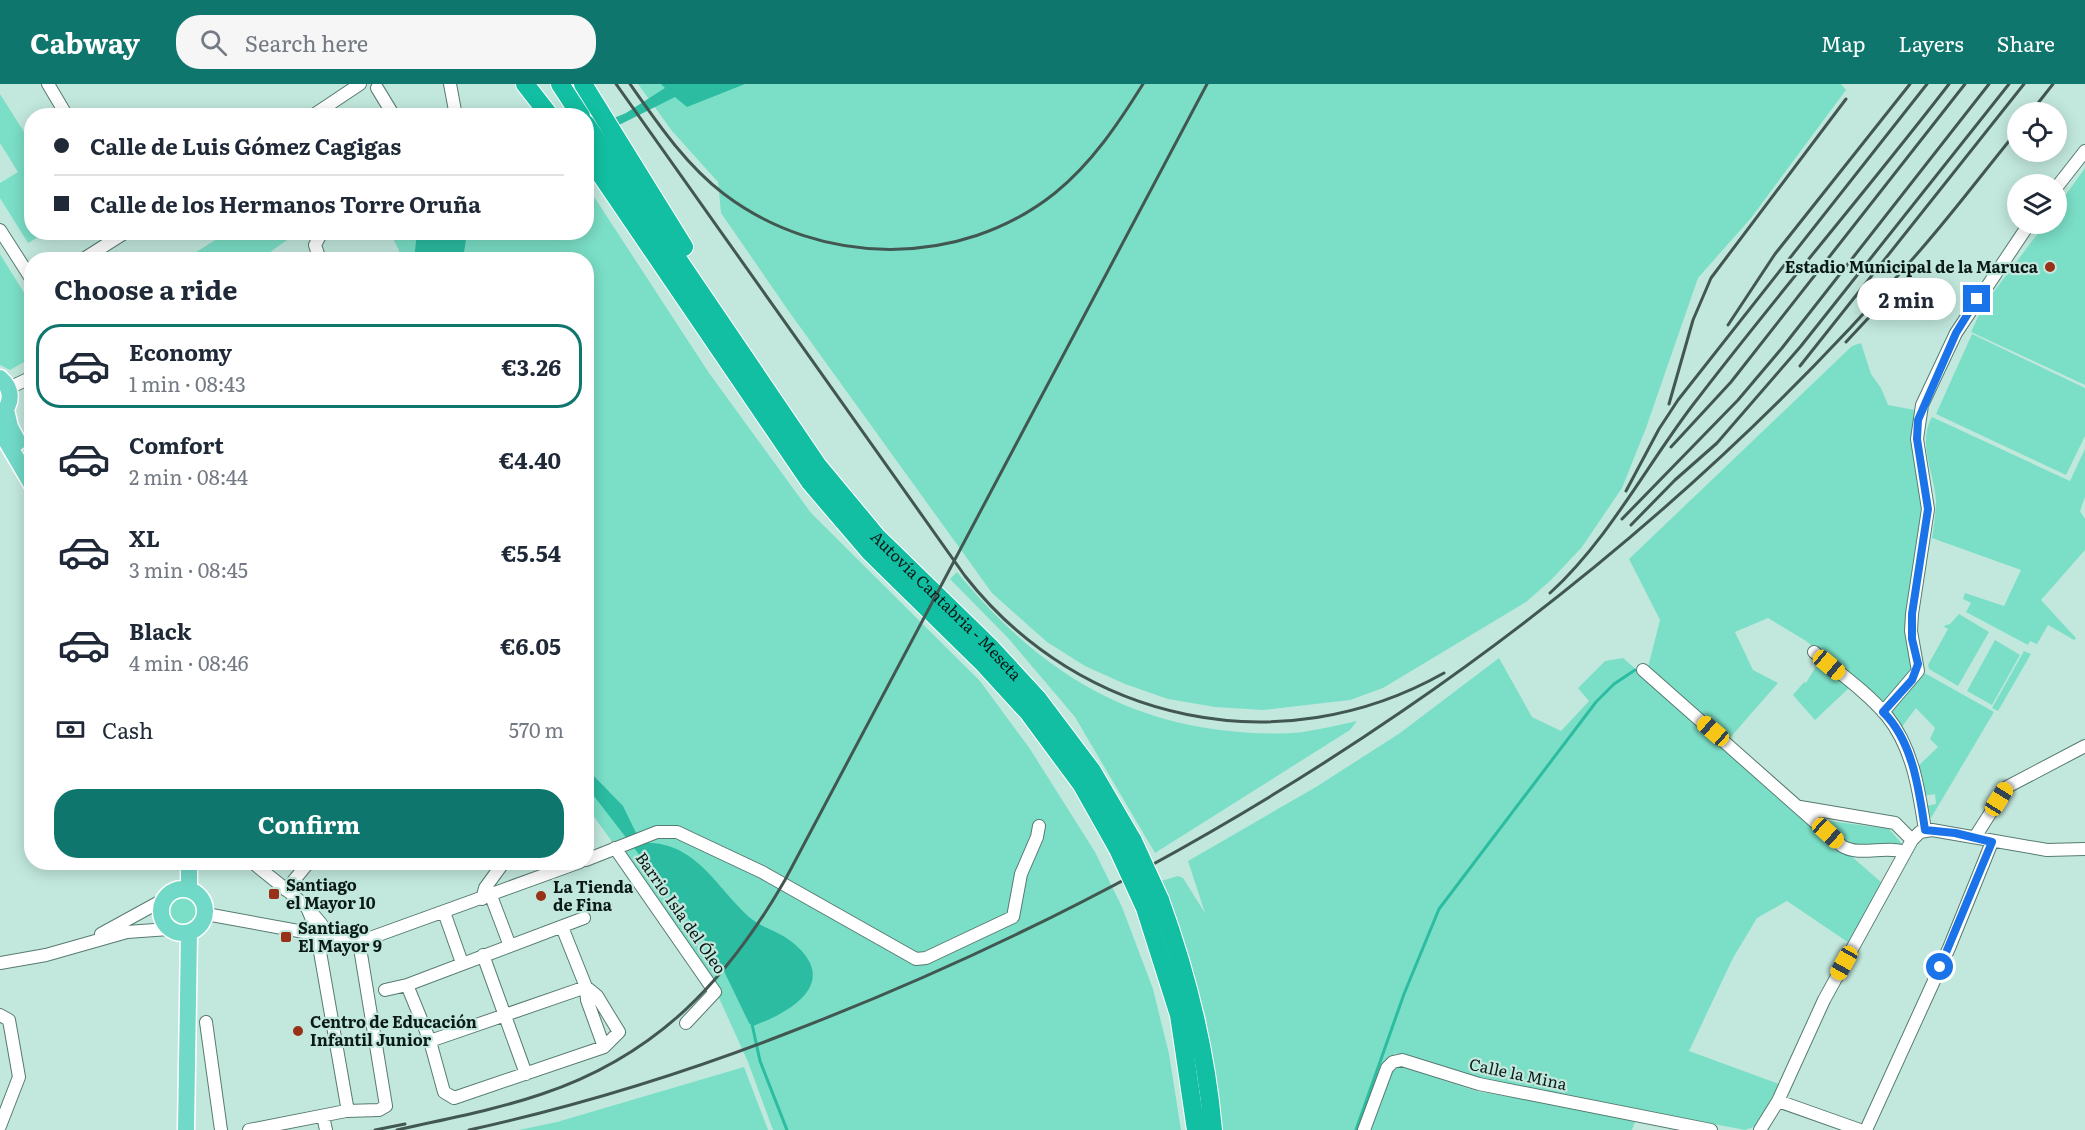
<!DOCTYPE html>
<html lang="en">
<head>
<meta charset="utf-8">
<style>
  :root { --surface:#fff; --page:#f6f6f7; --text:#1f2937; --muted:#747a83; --line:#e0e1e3; --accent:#0f766e }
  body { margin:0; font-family:Literata,serif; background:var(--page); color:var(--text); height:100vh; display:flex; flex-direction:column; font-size:22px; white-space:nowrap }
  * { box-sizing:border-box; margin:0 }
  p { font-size:20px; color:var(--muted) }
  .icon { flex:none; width:33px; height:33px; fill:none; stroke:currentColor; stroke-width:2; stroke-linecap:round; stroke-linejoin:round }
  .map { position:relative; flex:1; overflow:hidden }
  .panel { position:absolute; left:24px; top:168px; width:570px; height:618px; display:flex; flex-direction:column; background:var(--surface); border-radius:24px; box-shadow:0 3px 15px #0003 }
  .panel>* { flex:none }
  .guide { position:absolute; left:24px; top:24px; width:570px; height:132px; border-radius:24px; box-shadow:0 3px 15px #0003; display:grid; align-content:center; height:132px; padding:0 30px; background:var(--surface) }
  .buttons { position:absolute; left:2007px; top:18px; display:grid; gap:12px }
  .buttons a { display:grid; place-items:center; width:60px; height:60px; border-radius:50%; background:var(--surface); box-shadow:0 3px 15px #0003; font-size:30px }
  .end { position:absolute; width:27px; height:27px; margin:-14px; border:8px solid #1a73e8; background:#fff; box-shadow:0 0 0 3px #fff }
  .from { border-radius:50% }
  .bubble { position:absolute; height:42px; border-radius:21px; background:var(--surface); box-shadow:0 3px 15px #0003; font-size:20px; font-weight:700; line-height:42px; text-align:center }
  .car { position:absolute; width:18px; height:36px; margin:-18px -9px; border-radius:8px; box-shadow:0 0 4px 2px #0007; background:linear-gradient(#f5c518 24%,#345 0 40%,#f5c518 0 76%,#345 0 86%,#f5c518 0) }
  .guide b { display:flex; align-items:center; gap:21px; height:57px; font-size:22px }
  .guide b+b { border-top:2px solid var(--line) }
  .guide i { width:15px; height:15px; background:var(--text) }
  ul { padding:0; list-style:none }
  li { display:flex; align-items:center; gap:18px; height:84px; margin:0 12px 9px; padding:0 18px; border:3px solid transparent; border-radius:24px }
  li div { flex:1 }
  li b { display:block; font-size:22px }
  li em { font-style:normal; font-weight:700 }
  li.selected { border-color:var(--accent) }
  li>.icon { width:54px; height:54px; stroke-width:1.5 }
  h2 { padding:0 30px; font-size:27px; line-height:72px }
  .pay { display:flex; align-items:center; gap:15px; height:66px; padding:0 30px; font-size:22px }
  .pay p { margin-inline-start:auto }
  .cta { display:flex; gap:12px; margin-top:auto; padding:12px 30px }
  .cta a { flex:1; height:69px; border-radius:24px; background:var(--accent); color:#fff; font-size:24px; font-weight:700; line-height:69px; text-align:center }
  header { display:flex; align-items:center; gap:36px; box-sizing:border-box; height:84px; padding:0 30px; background:var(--accent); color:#fff }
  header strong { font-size:28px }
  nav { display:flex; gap:33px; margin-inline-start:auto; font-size:21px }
  .search { width:420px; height:54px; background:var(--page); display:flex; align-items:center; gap:15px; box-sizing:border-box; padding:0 21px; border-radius:24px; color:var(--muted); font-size:22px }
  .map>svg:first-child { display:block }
</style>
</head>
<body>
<header>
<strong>Cabway</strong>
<div class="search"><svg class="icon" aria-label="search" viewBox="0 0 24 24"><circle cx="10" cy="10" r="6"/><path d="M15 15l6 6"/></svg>Search here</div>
<nav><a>Map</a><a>Layers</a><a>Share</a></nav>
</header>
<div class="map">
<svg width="2085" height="1046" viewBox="0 0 2085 1046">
  <rect width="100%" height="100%" fill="#c2e8dd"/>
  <path fill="#7bdfc7" d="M638,0H1841L1846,6L1751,134L1698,194L1646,344L1622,404L1582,463L1551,496L1526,518L1383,604L1350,616L1263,626L1215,623L1168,615L1125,600L1085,582L1047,558L992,509L790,229L721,129L718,98L672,47Z
    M0,10L31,59L32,148L45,149L28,159L0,114V99L18,88L0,59Z
    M2085,84V301L1971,248L1983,222L2045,140H2056L2057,123Z
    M587,102L709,289L811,429L980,597L1030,665L1095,768L1122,823L1153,905L1169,970L1181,1046H773L748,978L710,894L587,723L586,176L398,175L399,166L390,149L586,148Z
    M228,148H297V149L260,175H185Z
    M0,170L31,220V274L10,286L0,281Z
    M1972,250L2085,304V352L2066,391L1936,330Z
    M1861,259L1871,290L1881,304L1888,321L1915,326L1912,356L1924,423L1915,576L1907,598L1881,621L1806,557L1768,534L1735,548L1753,586L1778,599L1729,655L1647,587L1660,536L1629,475L1852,262Z
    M1932,333L2070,397L2085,365V413L2080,427L2085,435V466L2041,516L2076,554L2074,556L2048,541L2037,560L2030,557L2028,561L1966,528L1971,519L1963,515L1965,509L2004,522L2021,486L1932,454C1934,441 1936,428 1936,416C1934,388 1917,359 1932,333Z
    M957,488C1028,574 1107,632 1220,646C1247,649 1276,651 1303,648C1321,645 1339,641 1357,637L1350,646L1155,769L1075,633L1008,554L950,495Z
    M1959,530L1989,548L1958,602L1929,585L1928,581L1948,545L1943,542L1950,540Z
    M1995,556L2020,571L1992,621L1967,607Z
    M2024,567L2031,570L1998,627L1992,624Z
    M1499,574L1532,633L1561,647L1589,617L1578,604L1605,577L1623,574L1881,798L1849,859L1787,817L1757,834L1733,874L1689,967L1779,1000L1756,1042L1745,1046L1465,992L1395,969L1375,1006L1360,1046H1221L1206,934L1188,873L1161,797L1178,792L1183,794L1205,829L1188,777L1316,703L1400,649Z
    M1820,576L1851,602L1815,636L1793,611L1804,598L1806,599Z
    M1921,587L1994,628L1931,734L1925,722L1936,720L1935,710L1923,712L1916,684L1938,663L1930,655L1935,644L1916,624L1901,644L1889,627Z
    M1815,735L1889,745L1903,761L1848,762Z
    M167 827a16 16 0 1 1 32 0a16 16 0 1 1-32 0Z
    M1400,982L1476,1007L1636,1035L1632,1046H1370L1391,989L1395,983Z
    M744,983L768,1046H519L557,1038Z"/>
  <path fill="#2bbca1" d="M661,0H745L687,23L675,13L587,57V45L626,29L665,4Z
    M417,149H467L463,175H414Z
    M586,661L589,687L623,722L641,759C695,756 715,802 749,833C762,844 779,847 792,858C842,898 791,928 753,942L749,939L722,883L702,852L587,703Z"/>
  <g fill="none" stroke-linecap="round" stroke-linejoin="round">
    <path stroke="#2bbca1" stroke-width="3" d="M752,940L760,977L787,1046
      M1356,1046L1404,910L1439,825L1596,618L1614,600L1635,586"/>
    <defs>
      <path id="minor" d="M48,0L67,32
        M450,0L456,32
        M377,4L394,32
        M312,32L360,0
        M2056,104L2085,67
        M0,146L32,196
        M82,176L126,148
        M320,176L315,161L322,148
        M9,304L32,293
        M1814,568C1838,588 1867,608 1887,632C1913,664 1919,707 1925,746
        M1643,586L1842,762C1860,773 1885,761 1905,768
        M1883,628L1918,587L1911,547L1912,530L1928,425L1917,355L1922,321L1956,249L2029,140
        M1800,723L1895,739L1912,756
        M1975,753L2007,703L2085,662
        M615,764L715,908L686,939
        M586,776L657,748H677L762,788L916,875L926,874L1013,833L1021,790L1037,753L1039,742
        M252,778C279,801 314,823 331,855
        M286,806L309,778
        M491,812L510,862
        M482,815L485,804L504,778
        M308,826L316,845L347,1022
        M444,828L462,879
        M206,830L359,858L580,778
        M101,850L163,816
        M483,871L526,990
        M0,879L46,871L127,848L169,845
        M407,901L430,957L444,1008L454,1014L604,963L619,948L597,912L586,903L562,843
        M385,906L407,901L584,834
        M0,931L9,936L19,993L0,1042
        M206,938L221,1046
        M430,957L586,903L587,916L604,963
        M1778,1017L1860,1046
        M323,1032L326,1046
        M249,1046L346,1027L379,1026L386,1022L359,858
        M1364,1046L1387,984L1393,978L1402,976L1479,1000L1711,1046
        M1760,1046L1778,1017L1824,916L1912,756L1920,748L1932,746L2047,766L2085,765
        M1866,1046L1949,864L1992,758"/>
      <path id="major" d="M0,294C13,305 13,320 0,331
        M6,326L10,343L18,358
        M0,346L32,401
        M189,778V805
        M161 827a22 22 0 1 1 44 0a22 22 0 1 1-44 0Z
        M186,1046L189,849"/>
      <g id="highway">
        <path d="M525,0L550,32"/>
        <path d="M560,0L581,32"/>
        <path d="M583,0L684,163"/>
        <path id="s1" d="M586,40L818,382L877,453L991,564L1037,614L1092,687L1133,757"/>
        <path d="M586,69L810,398L869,467L982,578L1028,628L1082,701L1118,765"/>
        <path d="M1160,816C1187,890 1206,966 1213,1046"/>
        <path d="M1145,824L1179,931L1196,1046"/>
      </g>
    </defs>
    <use href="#minor" stroke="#577b71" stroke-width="14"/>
    <use href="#major" stroke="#fff" stroke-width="19"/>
    <use href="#highway" stroke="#fff" stroke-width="20"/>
    <use href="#minor" stroke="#fff" stroke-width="12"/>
    <use href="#major" stroke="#71d9c7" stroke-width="16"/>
    <use href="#highway" stroke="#12bfa2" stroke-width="18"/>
    <path stroke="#425751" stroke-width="3" d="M616,0L965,492C1081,640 1281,681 1444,589
      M630,0C658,40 686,81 724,110C820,183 960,185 1055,109C1092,79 1118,40 1143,0
      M2031,28L2053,0
      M1728,241L1775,170L1910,0
      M1846,258L1887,214
      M1800,282L2024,0
      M1669,320L1693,236L1711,194L1846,15
      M1671,363L1731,298L1965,0
      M1626,407L1659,345L1678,316L1927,0
      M1622,435L1738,316L1782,264L1989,0
      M1631,441L1675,396L1717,359L1801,262L2009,0
      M1550,509C1608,456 1645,384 1692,322C1775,213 1865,109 1949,0
      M375,1046L405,1040
      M397,1046C445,1035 495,1026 542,1010C656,972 727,897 785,796L1207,0
      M469,1046C577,1022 682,990 785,950C1219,784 1618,517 1923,163C1956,125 1986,85 2018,46"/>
    <defs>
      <path id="highway-bridge" d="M1133,757L1160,816
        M1118,765L1145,824"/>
    </defs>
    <use href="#highway-bridge" stroke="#fff" stroke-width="20" stroke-linecap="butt"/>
    <use href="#highway-bridge" stroke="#12bfa2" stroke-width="18"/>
  </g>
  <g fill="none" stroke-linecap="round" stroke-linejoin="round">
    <path stroke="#1a73e8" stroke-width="8" d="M1940,883L1992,758L1955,749L1925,746C1919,706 1913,657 1883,628L1912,596L1918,580L1912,555V530L1928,425L1917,355L1918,336L1956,249L1977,215"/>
  </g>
  <g fill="#993118" stroke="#c2e8dd" stroke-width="2">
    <circle cx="2050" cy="183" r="6"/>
    <rect x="268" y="804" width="12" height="12" rx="3"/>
    <circle cx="541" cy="812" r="6"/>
    <rect x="280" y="847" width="12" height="12" rx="3"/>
    <circle cx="298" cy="947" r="6"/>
  </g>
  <g text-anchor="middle" stroke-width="4.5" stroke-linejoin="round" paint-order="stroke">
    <g font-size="16" font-weight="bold" fill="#0c1a17" stroke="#c2e8dd" text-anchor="start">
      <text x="2038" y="189" text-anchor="end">Estadio Municipal de la Maruca</text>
      <text x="286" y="807">Santiago<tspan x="286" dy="18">el Mayor 10</tspan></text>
      <text x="553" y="809">La Tienda<tspan x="553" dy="18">de Fina</tspan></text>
      <text x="298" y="850">Santiago<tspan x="298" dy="18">El Mayor 9</tspan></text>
      <text x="310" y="944">Centro de Educación<tspan x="310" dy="18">Infantil Junior</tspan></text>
    </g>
    <g font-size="16" fill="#0c1a17" stroke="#c2e8dd">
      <text dy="6" stroke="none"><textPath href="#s1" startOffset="603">Autovía Cantabria - Meseta</textPath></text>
      <text transform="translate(681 829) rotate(55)" y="6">Barrio Isla del Óleo</text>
      <text transform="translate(1518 990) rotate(12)" y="6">Calle la Mina</text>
    </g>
  </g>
</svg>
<div class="buttons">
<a><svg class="icon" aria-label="locate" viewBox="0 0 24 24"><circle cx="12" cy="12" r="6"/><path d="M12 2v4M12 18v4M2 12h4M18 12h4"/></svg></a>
<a><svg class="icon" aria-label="layers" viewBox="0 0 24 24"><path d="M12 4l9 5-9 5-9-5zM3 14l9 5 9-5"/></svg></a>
</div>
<i class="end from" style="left:1940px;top:883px"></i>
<i class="end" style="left:1977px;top:215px"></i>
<div class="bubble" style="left:1857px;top:194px;width:99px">2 min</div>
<i class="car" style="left:1829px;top:581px;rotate:130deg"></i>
<i class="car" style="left:1713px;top:647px;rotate:311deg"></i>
<i class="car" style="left:1999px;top:715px;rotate:32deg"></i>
<i class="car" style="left:1828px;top:749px;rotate:132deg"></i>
<i class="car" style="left:1844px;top:879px;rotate:209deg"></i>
<div class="guide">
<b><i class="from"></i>Calle de Luis Gómez Cagigas</b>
<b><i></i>Calle de los Hermanos Torre Oruña</b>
</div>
<section class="panel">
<h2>Choose a ride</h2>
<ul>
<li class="selected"><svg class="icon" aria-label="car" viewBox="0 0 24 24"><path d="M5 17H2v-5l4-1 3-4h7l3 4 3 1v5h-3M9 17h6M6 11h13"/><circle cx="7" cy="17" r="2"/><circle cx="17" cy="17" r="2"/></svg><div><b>Economy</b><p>1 min · 08:43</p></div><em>€3.26</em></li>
<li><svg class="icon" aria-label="car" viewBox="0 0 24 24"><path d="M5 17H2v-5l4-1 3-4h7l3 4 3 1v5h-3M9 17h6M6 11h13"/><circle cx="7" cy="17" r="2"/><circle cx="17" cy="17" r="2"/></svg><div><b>Comfort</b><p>2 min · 08:44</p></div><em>€4.40</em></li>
<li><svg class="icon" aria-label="car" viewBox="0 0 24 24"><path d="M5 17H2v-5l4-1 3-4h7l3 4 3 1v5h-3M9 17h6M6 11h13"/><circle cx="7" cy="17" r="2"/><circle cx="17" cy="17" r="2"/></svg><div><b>XL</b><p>3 min · 08:45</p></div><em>€5.54</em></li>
<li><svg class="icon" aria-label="car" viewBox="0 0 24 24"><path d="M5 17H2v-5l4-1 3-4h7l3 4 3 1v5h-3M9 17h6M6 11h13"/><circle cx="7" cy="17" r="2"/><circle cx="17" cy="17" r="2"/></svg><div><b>Black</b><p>4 min · 08:46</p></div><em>€6.05</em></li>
</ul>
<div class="pay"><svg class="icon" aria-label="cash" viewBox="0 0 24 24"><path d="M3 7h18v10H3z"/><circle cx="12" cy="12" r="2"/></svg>Cash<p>570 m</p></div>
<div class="cta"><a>Confirm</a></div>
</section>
</div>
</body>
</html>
